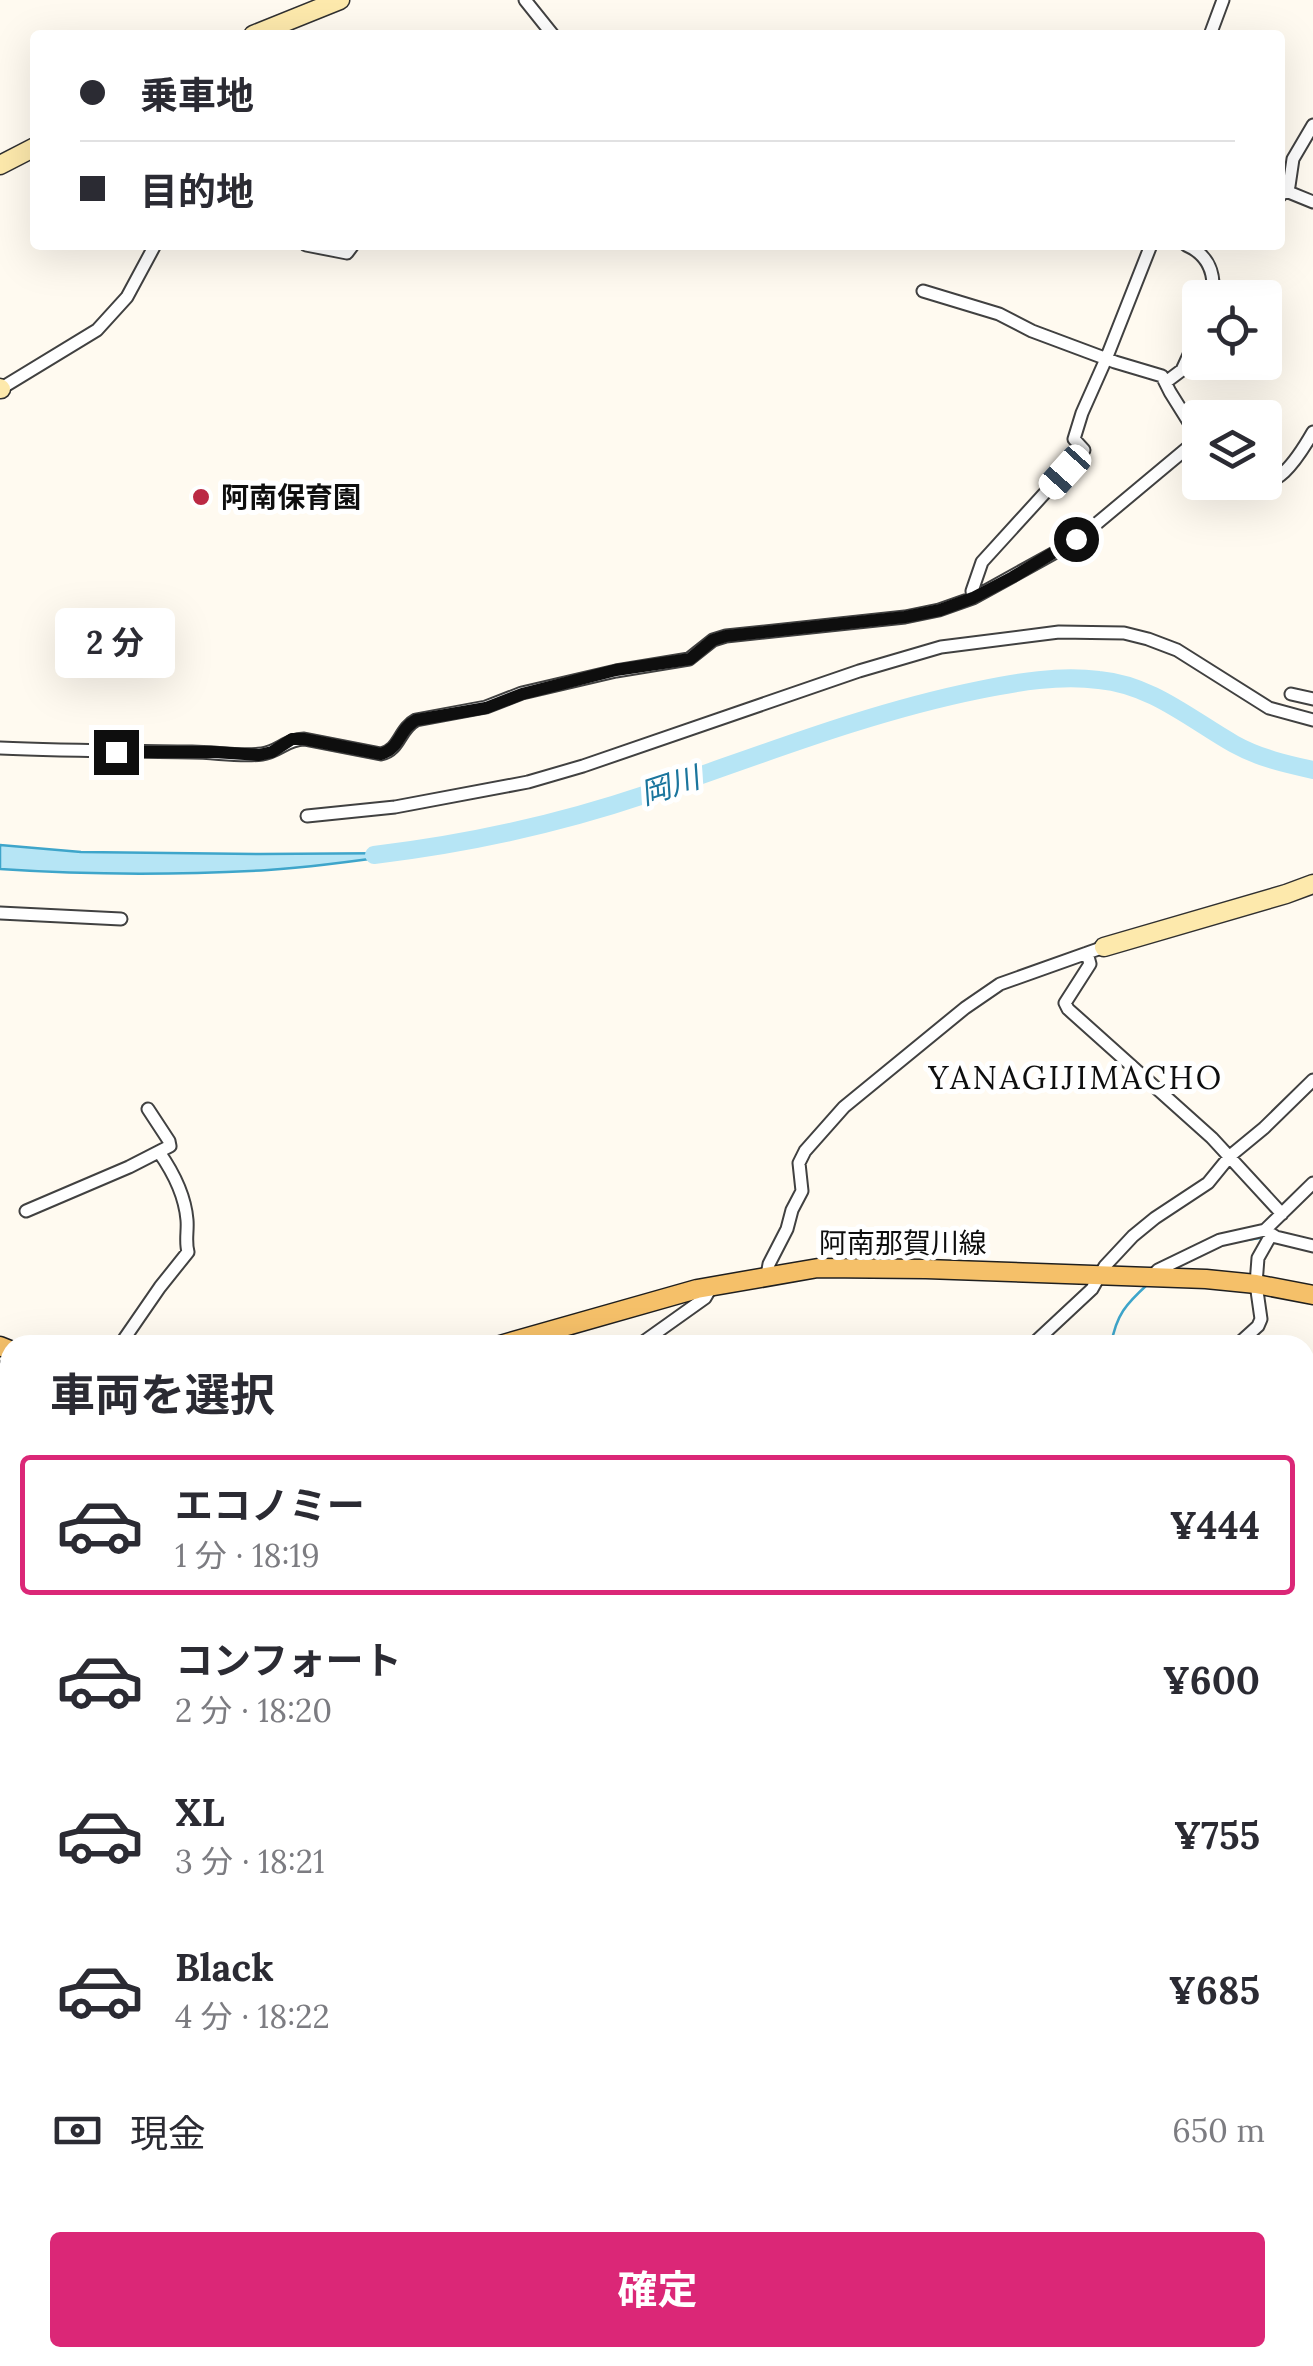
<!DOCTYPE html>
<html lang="ja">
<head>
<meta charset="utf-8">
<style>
  :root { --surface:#fff; --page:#f2f2f3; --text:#2b2b33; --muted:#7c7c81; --line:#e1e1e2; --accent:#db2777 }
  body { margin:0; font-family:Lora,"Noto Sans JP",serif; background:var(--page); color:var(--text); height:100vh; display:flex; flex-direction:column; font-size:38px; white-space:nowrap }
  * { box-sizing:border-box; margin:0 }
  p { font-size:32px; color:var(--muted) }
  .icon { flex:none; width:55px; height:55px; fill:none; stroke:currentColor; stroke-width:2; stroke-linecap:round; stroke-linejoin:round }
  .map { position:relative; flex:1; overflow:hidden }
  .side { position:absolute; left:0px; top:1335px; width:1315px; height:1032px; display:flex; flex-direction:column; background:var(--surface); border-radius:30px 30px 0 0; box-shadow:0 10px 40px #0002 }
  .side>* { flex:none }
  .top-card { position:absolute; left:30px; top:30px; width:1255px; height:220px; border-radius:10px; box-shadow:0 10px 40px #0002; display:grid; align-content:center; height:220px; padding:0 50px; background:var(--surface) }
  .fabs { position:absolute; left:1182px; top:280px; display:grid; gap:20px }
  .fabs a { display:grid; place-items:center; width:100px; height:100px; border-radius:10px; background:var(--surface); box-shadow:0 10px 40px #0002; font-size:50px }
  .end { position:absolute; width:45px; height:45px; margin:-22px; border:12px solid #0e0e0e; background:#fff; box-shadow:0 0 0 5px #fff }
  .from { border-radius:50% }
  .bubble { position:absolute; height:70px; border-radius:10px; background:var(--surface); box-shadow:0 10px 40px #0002; font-size:32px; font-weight:700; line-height:70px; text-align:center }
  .car { position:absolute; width:30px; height:60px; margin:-30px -15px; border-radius:12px; box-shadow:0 0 8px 2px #0007; background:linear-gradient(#fff 24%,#345 0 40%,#fff 0 76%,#345 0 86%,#fff 0) }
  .top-card b { display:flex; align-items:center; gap:35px; height:95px; font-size:38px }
  .top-card b+b { border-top:2px solid var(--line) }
  .top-card i { width:25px; height:25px; background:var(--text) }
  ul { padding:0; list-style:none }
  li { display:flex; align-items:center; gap:30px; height:140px; margin:0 20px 15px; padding:0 30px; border:5px solid transparent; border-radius:10px }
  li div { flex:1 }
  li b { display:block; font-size:38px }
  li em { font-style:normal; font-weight:700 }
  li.current { border-color:var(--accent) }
  li>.icon { width:90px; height:90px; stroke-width:1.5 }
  h2 { padding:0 50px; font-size:45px; line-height:120px }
  .pay { display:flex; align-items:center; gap:25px; height:110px; padding:0 50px; font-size:38px }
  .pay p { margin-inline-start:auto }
  .button { display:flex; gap:20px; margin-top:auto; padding:20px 50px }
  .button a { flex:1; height:115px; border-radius:10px; background:var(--accent); color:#fff; font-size:40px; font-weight:700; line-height:115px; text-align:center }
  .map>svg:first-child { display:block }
</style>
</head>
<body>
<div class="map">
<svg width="1313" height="2366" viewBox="0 0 1313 2366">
  <rect width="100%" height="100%" fill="#fffaf0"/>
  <path fill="#b6e5f5" stroke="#3ea5ca" stroke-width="2.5" d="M0,845L81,852L260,854L412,853C364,860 316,867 268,870C179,875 88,875 0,869Z"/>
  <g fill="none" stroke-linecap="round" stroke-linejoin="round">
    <path stroke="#3ea5ca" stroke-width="2.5" d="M1240,1241L1260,1238L1265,1234
      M1111,1345C1116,1315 1126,1304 1148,1284
      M0,1751H10
      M762,2366L763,2358"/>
    <path stroke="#b6e5f5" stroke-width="18" d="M374,855C467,844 558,824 647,794C756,757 865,713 979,690C1018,682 1059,675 1099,680C1152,685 1190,719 1234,744C1259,758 1286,764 1313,770"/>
    <defs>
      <path id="street" d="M525,0L553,35
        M1210,35L1223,0
        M1286,191L1313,202
        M1280,196L1289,186L1293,159L1313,125
        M306,245L347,253L353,245
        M1186,245C1209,255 1216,274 1212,298
        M923,291L999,314L1032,331L1115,362L1162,376L1170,392L1200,440
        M1166,382L1182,370L1200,331
        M0,389L97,330L127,297L155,245
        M1241,482C1276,495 1298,458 1313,432
        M973,598L972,591L982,562L1084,450L1074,439L1082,413L1106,359L1151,245
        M1291,694L1313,699
        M0,748C64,751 128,751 192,752C215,752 240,757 262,754C278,752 287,739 304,739L381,754C400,750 399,729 416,720L486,707L522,693L616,671L689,659L713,640L726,636L905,617L939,610L973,598L1056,552L1095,525L1198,439
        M307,816L395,807L528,782L583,766L859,671L941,647L1059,632L1124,633L1148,639L1177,650L1269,708L1313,720
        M0,913L121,919
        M1087,953L1090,964L1065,1003L1068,1009L1212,1138L1282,1214
        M26,1211L129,1167L170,1146L169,1141L148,1109
        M1265,1230L1276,1237L1313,1246
        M767,1275L769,1264L787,1229L792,1210L802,1191L799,1163L805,1151L844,1107L965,1008L1000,984L1104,947
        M1151,1277L1158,1270L1220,1240L1265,1230L1313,1183
        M120,1345L160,1287L188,1252C185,1241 188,1231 187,1220C185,1195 173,1172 159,1152
        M639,1345L705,1298L712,1286
        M1032,1345L1092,1289L1105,1266L1133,1236L1155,1218L1208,1183L1230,1156L1264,1128L1313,1080
        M1237,1345L1258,1326L1261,1319L1256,1284L1258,1258L1271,1235
        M0,1372L10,1361
        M1305,1646L1313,1648
        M0,1686L10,1689
        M1305,1786L1313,1771
        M0,1855L10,1859
        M1305,1945L1313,1946
        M0,2099L10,2097
        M1305,2260L1313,2258
        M0,2327H10
        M502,2358L514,2366
        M1242,2358L1244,2366
        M172,2366V2358
        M601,2366L605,2362L615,2366
        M1100,2366L1109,2358"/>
      <path id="secondary" d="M253,35L340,0
        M0,165L35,147
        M0,388L1,389
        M1104,947L1286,894L1313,884"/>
      <path id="primary" d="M500,1345L697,1289L818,1268L926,1269L1206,1279L1256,1284L1313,1295
        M0,1346L10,1350"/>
    </defs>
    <use href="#street" stroke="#414141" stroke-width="15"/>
    <use href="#secondary" stroke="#303030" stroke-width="21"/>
    <use href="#primary" stroke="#1f1f1f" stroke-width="21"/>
    <use href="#street" stroke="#fff" stroke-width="11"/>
    <use href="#secondary" stroke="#fde9ac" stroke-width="18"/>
    <use href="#primary" stroke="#f5c069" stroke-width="18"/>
  </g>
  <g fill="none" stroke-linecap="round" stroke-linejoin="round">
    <path stroke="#0e0e0e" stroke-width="12" d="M116,752H214L259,755L272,752L292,739H304L381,754C400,749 399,729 416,720L486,708L522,694L616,670L690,659L713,640L726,636L905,617L940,610L973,598L1013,577L1076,539"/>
  </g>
  <circle fill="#bb2944" stroke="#fff" stroke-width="4" cx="201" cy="497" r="10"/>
  <g text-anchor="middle" stroke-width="10" stroke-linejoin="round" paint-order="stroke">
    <g font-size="28" font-weight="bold" fill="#0e0e0e" stroke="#fff" text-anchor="start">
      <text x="221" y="507">阿南保育園</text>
    </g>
    <g font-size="28" fill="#0e0e0e" stroke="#fff">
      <text x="903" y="1253">阿南那賀川線</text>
    </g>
    <g font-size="30" font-style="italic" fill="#1a759d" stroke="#fff">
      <text transform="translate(670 786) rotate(-18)" y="10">岡川</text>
    </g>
    <g font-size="32" letter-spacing="2.5" fill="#0e0e0e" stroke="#fff">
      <text x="1076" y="1089">YANAGIJIMACHO</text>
    </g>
  </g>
</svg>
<div class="fabs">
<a><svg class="icon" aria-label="locate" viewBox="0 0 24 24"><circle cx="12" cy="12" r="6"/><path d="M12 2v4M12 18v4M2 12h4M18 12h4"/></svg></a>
<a><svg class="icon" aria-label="layers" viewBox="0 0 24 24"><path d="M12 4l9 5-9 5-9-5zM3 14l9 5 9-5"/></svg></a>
</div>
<i class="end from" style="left:1076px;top:539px"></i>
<i class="end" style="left:116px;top:752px"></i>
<div class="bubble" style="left:55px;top:608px;width:120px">2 分</div>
<i class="car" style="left:1065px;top:472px;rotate:222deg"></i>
<div class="top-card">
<b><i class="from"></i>乗車地</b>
<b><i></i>目的地</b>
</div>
<section class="side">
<h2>車両を選択</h2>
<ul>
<li class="current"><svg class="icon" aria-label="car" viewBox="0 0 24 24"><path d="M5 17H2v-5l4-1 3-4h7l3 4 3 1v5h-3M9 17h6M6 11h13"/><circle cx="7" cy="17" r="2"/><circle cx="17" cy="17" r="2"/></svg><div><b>エコノミー</b><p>1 分 · 18:19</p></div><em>¥444</em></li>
<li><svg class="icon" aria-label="car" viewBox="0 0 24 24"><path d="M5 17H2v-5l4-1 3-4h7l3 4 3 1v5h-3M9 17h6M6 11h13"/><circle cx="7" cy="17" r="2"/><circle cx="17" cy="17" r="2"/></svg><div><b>コンフォート</b><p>2 分 · 18:20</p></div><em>¥600</em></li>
<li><svg class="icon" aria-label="car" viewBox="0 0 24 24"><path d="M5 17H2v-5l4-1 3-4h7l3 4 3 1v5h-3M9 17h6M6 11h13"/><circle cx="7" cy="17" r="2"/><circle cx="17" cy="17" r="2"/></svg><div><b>XL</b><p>3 分 · 18:21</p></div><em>¥755</em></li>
<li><svg class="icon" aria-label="car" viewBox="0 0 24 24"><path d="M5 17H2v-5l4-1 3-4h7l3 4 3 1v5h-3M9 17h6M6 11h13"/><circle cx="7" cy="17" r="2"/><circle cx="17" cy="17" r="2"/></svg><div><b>Black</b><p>4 分 · 18:22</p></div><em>¥685</em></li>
</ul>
<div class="pay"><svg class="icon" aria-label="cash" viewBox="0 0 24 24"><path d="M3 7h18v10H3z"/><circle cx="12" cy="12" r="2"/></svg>現金<p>650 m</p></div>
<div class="button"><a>確定</a></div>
</section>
</div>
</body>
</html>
